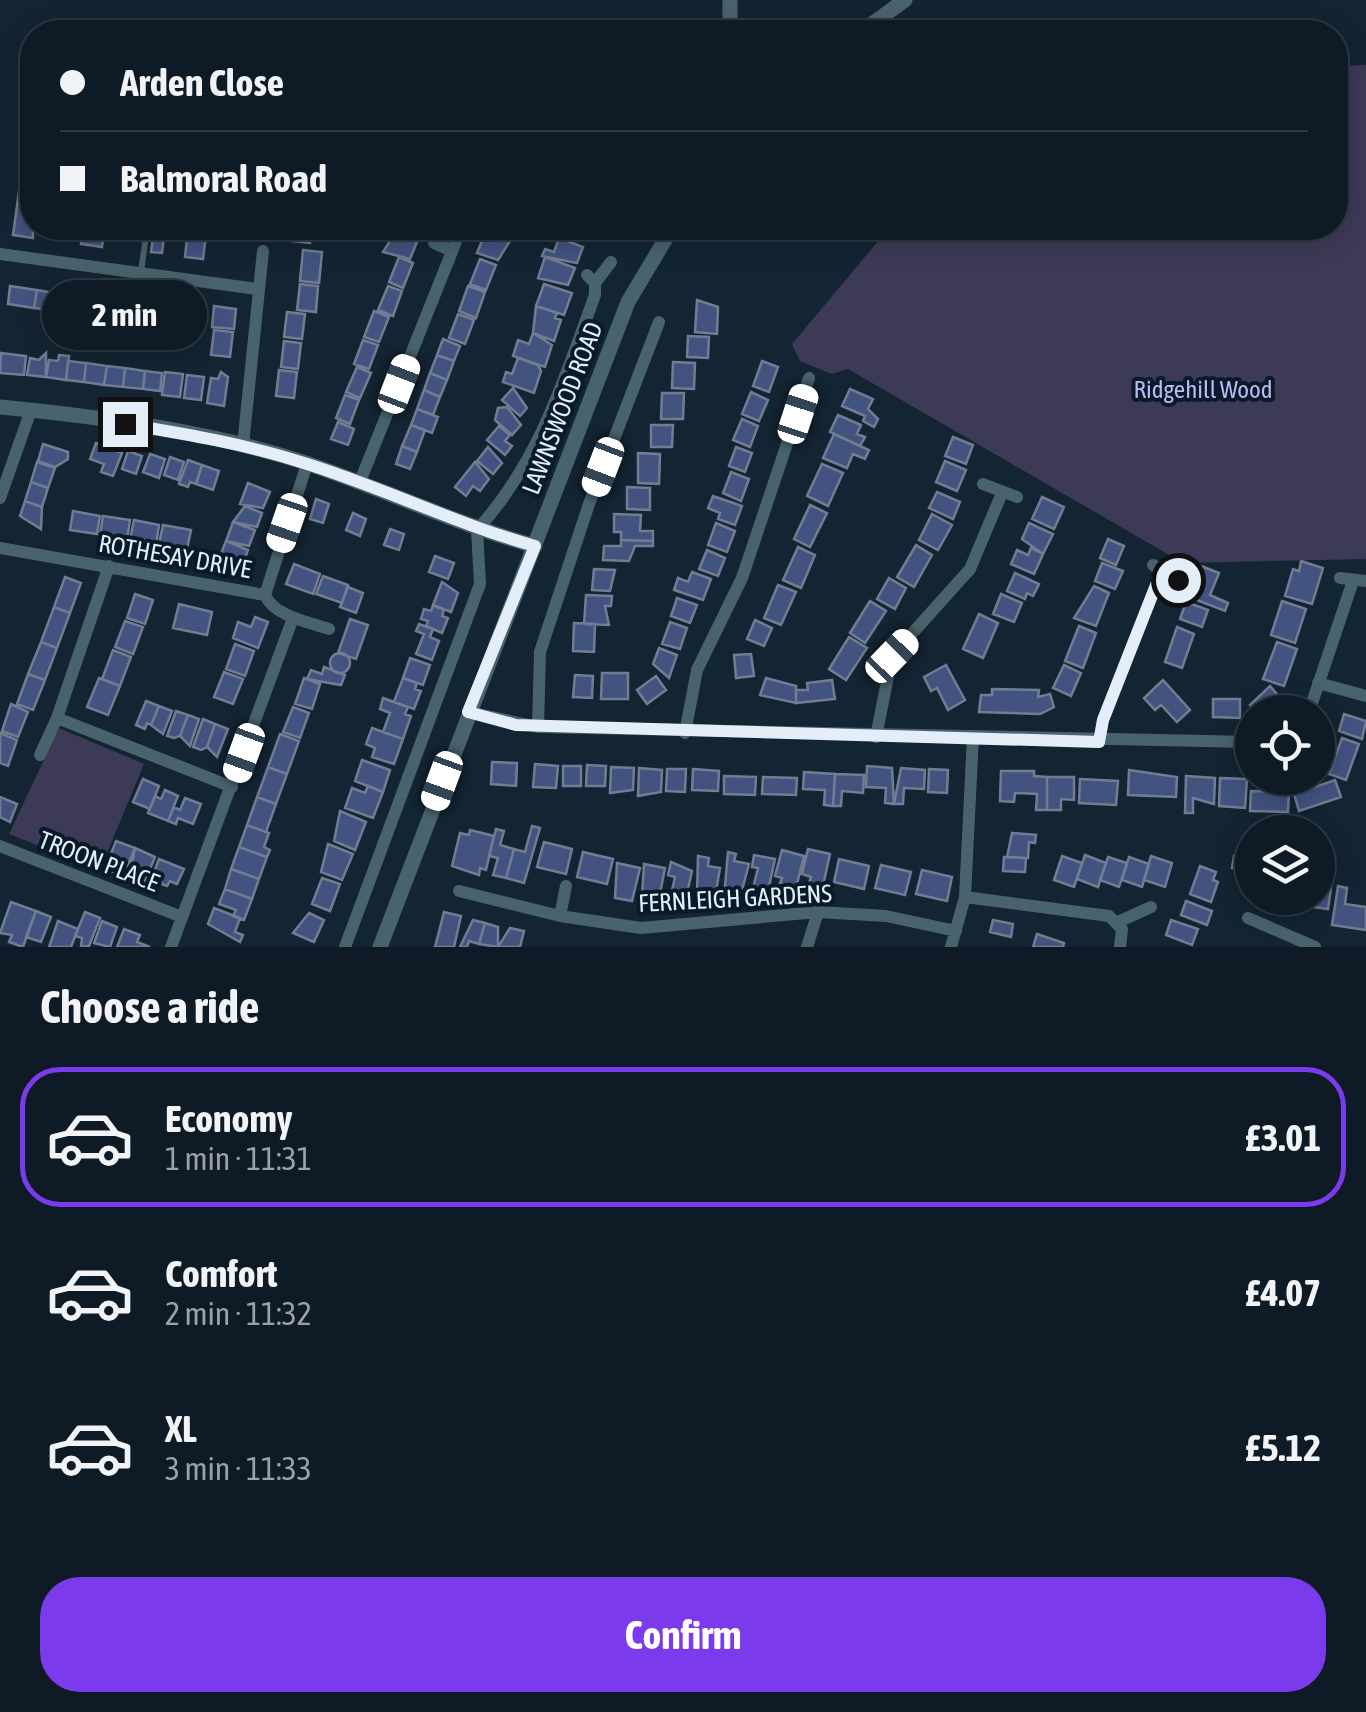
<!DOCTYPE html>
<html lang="en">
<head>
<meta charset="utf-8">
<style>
  :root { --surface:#0e1b26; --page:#17242e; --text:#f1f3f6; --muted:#9ba1a7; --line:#2e3943; --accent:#7c3aed }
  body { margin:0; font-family:"Asap Condensed",sans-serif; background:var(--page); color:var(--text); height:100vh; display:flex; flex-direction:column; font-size:38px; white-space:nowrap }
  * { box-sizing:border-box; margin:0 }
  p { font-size:32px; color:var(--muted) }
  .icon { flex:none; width:55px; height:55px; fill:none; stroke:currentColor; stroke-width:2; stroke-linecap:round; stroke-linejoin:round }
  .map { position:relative; height:947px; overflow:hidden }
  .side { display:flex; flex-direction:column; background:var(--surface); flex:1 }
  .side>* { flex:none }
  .guide { position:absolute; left:20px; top:20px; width:1328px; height:220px; border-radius:40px; box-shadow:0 5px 25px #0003,0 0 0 2px var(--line); display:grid; align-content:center; height:220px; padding:0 40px; background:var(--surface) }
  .fabs { position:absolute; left:1235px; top:695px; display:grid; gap:20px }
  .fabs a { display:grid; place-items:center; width:100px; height:100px; border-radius:50%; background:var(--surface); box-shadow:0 5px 25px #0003,0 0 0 2px var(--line); font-size:50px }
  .end { position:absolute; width:45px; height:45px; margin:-22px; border:12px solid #e3eef8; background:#111; box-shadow:0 0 0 5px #111 }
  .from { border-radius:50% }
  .bubble { position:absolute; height:70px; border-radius:35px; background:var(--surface); box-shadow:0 5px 25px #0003,0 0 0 2px var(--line); font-size:32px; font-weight:700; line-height:70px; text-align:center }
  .car { position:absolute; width:30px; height:60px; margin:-30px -15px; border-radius:12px; box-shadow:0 0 8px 2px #0007; background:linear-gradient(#fff 24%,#345 0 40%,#fff 0 76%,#345 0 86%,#fff 0) }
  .guide b { display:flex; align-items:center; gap:35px; height:95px; font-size:38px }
  .guide b+b { border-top:2px solid var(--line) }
  .guide i { width:25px; height:25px; background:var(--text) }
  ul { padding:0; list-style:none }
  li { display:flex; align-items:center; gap:30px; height:140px; margin:0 20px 15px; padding:0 20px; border:5px solid transparent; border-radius:40px }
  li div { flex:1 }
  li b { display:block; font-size:38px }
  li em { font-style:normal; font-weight:700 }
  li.current { border-color:var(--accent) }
  li>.icon { width:90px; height:90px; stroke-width:1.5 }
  h2 { padding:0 40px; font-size:45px; line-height:120px }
  .action { display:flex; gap:20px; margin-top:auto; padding:20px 40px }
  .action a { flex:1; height:115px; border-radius:40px; background:var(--accent); color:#fff; font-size:40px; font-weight:700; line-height:115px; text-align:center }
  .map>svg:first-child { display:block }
</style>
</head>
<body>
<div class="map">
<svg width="1366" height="947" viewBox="0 0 1366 947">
  <rect width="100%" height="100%" fill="#132432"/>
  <path fill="#3d3a57" d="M1366,65V559L1183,563L848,369L832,374L800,361L792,344L889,228H1335V66Z
    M59,728L144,764L100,870L9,834Z"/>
  <path fill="#425380" stroke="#727c92" stroke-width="2.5" d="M24,155L32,156L33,238L13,235Z
    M83,228H104L102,247L81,244Z
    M154,228H165L162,253L151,252Z
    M188,228H207L203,259L185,257Z
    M283,228L312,230L310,243L281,240Z
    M496,228L515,233L498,260L477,253L483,238L491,241Z
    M395,233L417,242L410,259L383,252Z
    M559,238L583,247L577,263L542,256L545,249L554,252Z
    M303,250L322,252L319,283L300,281Z
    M399,257L413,263L403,288L389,282Z
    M545,257L575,268L568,285L538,278Z
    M480,259L496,265L486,290L470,284Z
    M300,284L318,286L316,312L297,310Z
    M544,284L572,293L564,315L536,306Z
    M10,286L37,290L34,308L8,304Z
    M388,286L402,291L393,316L378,310Z
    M468,286L485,292L476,318L459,311Z
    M37,290L53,293L51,310L34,308Z
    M57,292L74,295L71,312L54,310Z
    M78,295L95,298L92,315L75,313Z
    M100,297L126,300L123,320L98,317Z
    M697,300L718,307L717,334L695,332Z
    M130,301L156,304L153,325L127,321Z
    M159,305L186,308L183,328L156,324Z
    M214,306L236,309L234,329L212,327Z
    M536,306L557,313L555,318L561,320L554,341L533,333Z
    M374,311L389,317L379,342L364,337Z
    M287,312L305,314L302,339L284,337Z
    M458,314L474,320L465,344L449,338Z
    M214,330L233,332L230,357L211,355Z
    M533,333L552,345L545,367L513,356L518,340L529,344Z
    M688,336L709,337L708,358L687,357Z
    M443,339L460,346L454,361L437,355Z
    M363,340L378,345L369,369L354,364Z
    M284,341L301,343L298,369L281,367Z
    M1,353L26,356L24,375L0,373Z
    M46,353V377L27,375L30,358L39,360Z
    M59,355L69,356L66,380L46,377L49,360L58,361Z
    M437,355L454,361L447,380L430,373Z
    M518,358L538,365L541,371L534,393L503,382L506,372L512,374Z
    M68,361L86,363L84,382L66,380Z
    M762,361L778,367L769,392L753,386Z
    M673,362L695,363L694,389L672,388Z
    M86,363L107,366L104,385L84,382Z
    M107,366L125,368L123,387L104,385Z
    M357,367L371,373L360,398L346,392Z
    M125,368L145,371L143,389L123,387Z
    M279,370L297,372L294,398L276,396Z
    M145,371L162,373L160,391L143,389Z
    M165,372L183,374L180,397L162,395Z
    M221,372L228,377L224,406L207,403L211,378L218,379Z
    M430,373L447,380L440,397L424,390Z
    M187,375L204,377L201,400L184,398Z
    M513,388L527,408L520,416L502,400Z
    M850,389L873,399L868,409L878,419L874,427L863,421L865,416L842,406Z
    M424,390L440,397L433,415L417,409Z
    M751,392L768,400L759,421L742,414Z
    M662,393H684L683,419H661Z
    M345,395L359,400L350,424L336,418Z
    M507,407L521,425L512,435L495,420L498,408Z
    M417,409L438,417L432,433L411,425Z
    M838,415L861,425L857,434L865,437L860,446L830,432Z
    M742,419L758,426L750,447L733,440Z
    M338,422L354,429L348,445L331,439Z
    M411,425L425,430L417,452L402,446Z
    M651,425H673L672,447H651Z
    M499,426L510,435L505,441L512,446L505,455L487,440Z
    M834,434L869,450L865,459L853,454L847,468L823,458Z
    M953,437L973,445L966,464L945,456Z
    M96,443L122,453L113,476L101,472L104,464L90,459Z
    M43,444L68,452V459L55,467L38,461Z
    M402,446L417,452L410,469L396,464Z
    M488,447L502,463L493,474L477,461Z
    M736,447L752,453L745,472L729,466Z
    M128,451L142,456L136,474L122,469Z
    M638,453L660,454L659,484L638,483Z
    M150,454L165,459L159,478L143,472Z
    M170,457L184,462L178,480L164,475Z
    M188,460L202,465L196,484L190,482L188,487L179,484Z
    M945,461L966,470L957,491L936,482Z
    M37,462L55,468L48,488L31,482Z
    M475,462L489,479L480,491L473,486L466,496L455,487Z
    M822,464L843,473L828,506L807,496Z
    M202,465L219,471L213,490L196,484Z
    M731,472L749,479L741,501L723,493Z
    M31,482L48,488L42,507L25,501Z
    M248,483L270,492L263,508L240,504Z
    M627,487L650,488V510L627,509Z
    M937,492L960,502L953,519L929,508Z
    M713,496L742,506L735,525L718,519L720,513L708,508Z
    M1042,497L1064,507L1054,529L1032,519Z
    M316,499L329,504L323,523L310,519Z
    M25,501L42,507L41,529L20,516Z
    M810,505L827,513L810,547L794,539Z
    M245,506L262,513L257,527L233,522Z
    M73,511L100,516L97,534L70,530Z
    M353,513L366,519L360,536L346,530Z
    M614,514L641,515L640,531H653V541L621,540V532H614Z
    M932,514L952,525L938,550L919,540Z
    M103,516L130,520L127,540L100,535Z
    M134,520L159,525L156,545L130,540Z
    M233,522L255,530L249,546L226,541Z
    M716,523L735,531L727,552L708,545Z
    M1029,523L1053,534L1043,554L1022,539Z
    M163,525L191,530L187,549L159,544Z
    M390,529L404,534L399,550L384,545Z
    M1108,539L1124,546L1116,565L1100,558Z
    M621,540L653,541V546H635L629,561L603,560L604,546H621Z
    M226,541L248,550L242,566L229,561L227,568L217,564Z
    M916,545L932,555L914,587L897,577Z
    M798,547L815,555L801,588L783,580Z
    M1031,548L1043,554L1034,574L1011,564L1017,550L1028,555Z
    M707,550L725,558L718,576L699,569Z
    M435,556L454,563L448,579L429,572Z
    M1301,561L1323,568L1312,604L1285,596L1293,569L1299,571Z
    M1102,563L1123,571L1115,589L1095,581Z
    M294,564L320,574L313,594L286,584Z
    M1201,566L1219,573L1210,595L1228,603L1225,611L1189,597Z
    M594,569L615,570L610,591L592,590Z
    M692,572L711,579L703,600L674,590L678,578L688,582Z
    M1015,573L1039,584L1033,596L1027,593L1025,599L1007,591Z
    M323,576L348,585L342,603L316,594Z
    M65,577L81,583L70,613L54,607Z
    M889,578L906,588L895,609L877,599Z
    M442,582L458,593L451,612L433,605Z
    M778,585L796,592L781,625L764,618Z
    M1094,586L1109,593L1096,626L1074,618Z
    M348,587L363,593L356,613L340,607Z
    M135,594L153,600L145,624L127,618Z
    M1001,594L1022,603L1014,622L993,614Z
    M586,595L612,596L611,606H605L609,625L584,624Z
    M677,598L697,605L690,623L671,616Z
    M870,601L886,611L865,643L850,633Z
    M1282,601L1306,609L1295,643L1271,635Z
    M1186,602L1208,610L1202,627L1180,619Z
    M179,604L212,612L207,635L173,628Z
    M433,605L444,610L442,616L448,618L442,633L426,626L428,621L421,619L424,609L431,611Z
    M54,607L70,613L57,648L41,642Z
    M979,614L998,623L983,658L963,649Z
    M255,617L268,622L258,648L233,638L238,622L251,627Z
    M350,619L368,625L356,659L338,653Z
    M755,620L772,628L764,646L747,639Z
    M125,621L143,627L133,654L115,647Z
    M670,622L687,628L680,649L662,644Z
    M574,623L595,624L594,652L573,651Z
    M419,624L433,629L430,637L439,641L432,660L416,654L424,634L416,631Z
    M1079,626L1096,633L1083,668L1065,661Z
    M1177,627L1194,634L1182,668L1165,662Z
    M849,637L867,648L846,680L829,669Z
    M41,642L57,648L45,680L28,674Z
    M1277,642L1297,649L1284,686L1263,679Z
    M235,644L254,651L245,676L226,669Z
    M659,648L677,655L669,678L653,664Z
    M113,650L131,657L120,686L102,679Z
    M330 663a10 10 0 1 1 20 0a10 10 0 1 1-20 0Z
    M751,654L754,676L736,678L734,655Z
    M410,658L430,665L423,685L403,678Z
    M946,665L965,700L948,710L937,688L931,691L924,677Z
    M1064,665L1081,673L1071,696L1053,688Z
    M324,667L345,675L341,685L307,679L311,670L322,674Z
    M224,672L243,679L233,704L214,697Z
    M602,673H628V699H601Z
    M28,674L45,680L33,710L17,704Z
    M575,675L593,676L592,698L573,697Z
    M656,676L666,690L647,704L637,690Z
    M99,678L120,686L108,715L87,707Z
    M304,678L320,684L312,709L295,704Z
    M403,678L417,683L415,689L421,691L414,709L394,702Z
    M766,678L796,686V703L760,695Z
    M832,680L835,699L796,703V690H808L807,683Z
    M1163,680L1190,710L1177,722L1161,705L1155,710L1144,698Z
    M1270,686L1282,700L1269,712H1257L1250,705Z
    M992,689L1039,690L1038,697L1050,694L1054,707L1040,714L979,712L981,695H992Z
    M383,698L408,707L405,714L411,716L403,739L383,732L390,713L380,709Z
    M1213,699H1240V718L1213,717Z
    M146,701L159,706L151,725L147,723L145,729L136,725Z
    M11,704L28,712L18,737L2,731Z
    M159,706L172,711L163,734L151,725Z
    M293,707L309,713L300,738L283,732Z
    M176,711L188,715L180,736L174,738L167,736Z
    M1344,714L1366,721L1362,739L1339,731Z
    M188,715L199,719L190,746L180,736Z
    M203,719L215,724L207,747L201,750L193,747Z
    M215,724L228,729L217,757L207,747Z
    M372,728L403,739L394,764L372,757L375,748L366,744Z
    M0,733L17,740L8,766L0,763Z
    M280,734L299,741L287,774L268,767Z
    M1342,738L1359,744L1346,780L1329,774Z
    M362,760L390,770L383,792L355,781Z
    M492,762L517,763L516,786L491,784Z
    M535,764L558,766L556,788L533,787Z
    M587,765L606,766L605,786H586Z
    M563,766H581V786H563Z
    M867,766L892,768L894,804L885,803L886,788L866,787Z
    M268,767L287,774L276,804L257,797Z
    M611,767L634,768L633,790L610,793Z
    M639,768L662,770L661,792L638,796Z
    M901,768L925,770L924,789L904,788L903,804H894Z
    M667,769H686L685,792L666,791Z
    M693,769L719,771L718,791L692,790Z
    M929,769L948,770L947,793L928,792Z
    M1129,770L1177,777L1176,797L1128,795Z
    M1001,771H1034V776L1047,777V810H1036L1037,794L1015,793L1014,802L1000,801Z
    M804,772L835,774L833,806L824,805L825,790L803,789Z
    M835,774L864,775L863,793L842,791L841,806H833Z
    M724,776L756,777L755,795L724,794Z
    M1186,776L1215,778L1214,804L1193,798V813H1185Z
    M763,777L797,778L796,795L762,794Z
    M1047,777H1074V800L1061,799V810H1047Z
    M1220,778L1247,779L1245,808L1219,806Z
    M143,779L159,786L150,809L133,802Z
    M1080,779L1118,781L1116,805L1079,803Z
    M1335,780L1341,797L1299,811L1294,794Z
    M368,786L383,792L373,818L345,808L352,788L365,793Z
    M165,790L178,796L168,821L148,813L155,796L161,799Z
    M1251,791L1289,792L1288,812L1250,811Z
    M0,797L17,804L10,822L0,817Z
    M257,797L276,804L266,832L247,825Z
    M185,798L201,804L193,824L178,818L176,824L168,821L174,807L180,810Z
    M340,811L366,822L355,850L334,841Z
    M247,825L269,833L264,847L270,850L267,857L239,847Z
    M532,826L540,828L524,883L506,878L514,849L525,852Z
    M496,829L504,831L500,845L514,849L506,878L493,875L498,858L489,856Z
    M470,830L494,836L486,870L480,868L479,875L452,866L460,833L469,835Z
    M1012,833L1036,835L1035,843L1029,842L1028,858L1007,857Z
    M116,841L135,848L124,876L109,870L107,864Z
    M544,842L572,849L566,874L537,867Z
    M328,844L353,854L342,880L321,872Z
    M239,847L267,857L259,879L231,869Z
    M135,848L155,857L145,881L130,874Z
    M808,849L830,854L823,886L809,883L811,877L802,874Z
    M782,850L804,856L796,888L780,883L782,878L775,876Z
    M583,852L613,859L607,884L577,877Z
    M728,852L736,854L734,861L749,864L742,890L725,886Z
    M754,855L775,859L768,891L753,888L758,868L752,867Z
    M1085,855L1106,863L1098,887L1077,879Z
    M698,856L709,858L708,866L720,868L715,897L697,894Z
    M1062,856L1082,863L1074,887L1054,880Z
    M1151,856L1172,863L1165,887L1144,880Z
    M1234,856L1252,859V885L1239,883L1241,869L1232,868Z
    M1004,857L1026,858L1025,872L1003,871Z
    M1108,857L1127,863L1119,887L1100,880Z
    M1129,857L1149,864L1142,887L1122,880Z
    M159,859L184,869L177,884L170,881L167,886L151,880Z
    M839,859L869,866L864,889L834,882Z
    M671,862L692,871L686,898L671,895L675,877L668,875Z
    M617,863L640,868L632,901L615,898Z
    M644,864L665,868L659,899L642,896Z
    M881,865L911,872L905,895L875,888Z
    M1200,866L1216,872L1213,880L1218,882L1211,902L1190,894Z
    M231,869L259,879L252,899L225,889Z
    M922,870L952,877L947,901L916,894Z
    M322,878L340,884L330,911L312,904Z
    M1318,886L1331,888L1328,909L1299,905L1300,898H1318Z
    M1338,886L1347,888L1345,904L1366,907V930L1332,925Z
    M225,889L252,899L244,920L233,916L236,910L219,904Z
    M1186,901L1212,911L1207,925L1181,915Z
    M11,902L36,911L23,947L9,942L12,935L0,933Z
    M214,908L240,918L235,932L243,935L240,942L208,924Z
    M36,911L51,917L41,942L26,937Z
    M85,912L100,918L89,946L81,947L82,938L75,936Z
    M444,912L461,916L454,947H435Z
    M309,913L324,920L314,942L293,933Z
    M473,920L485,923L479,944L469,941L467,947H460Z
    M993,920L1013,924L1011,937L990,932Z
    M1171,920L1198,929L1192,945L1166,935Z
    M58,921L78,929L71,947H49Z
    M102,921L117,927L110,947L94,943Z
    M485,923L498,927V947L479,944Z
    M510,928L524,931L520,947H498Z
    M124,929L140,935L137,942L150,947H117Z
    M1037,934L1064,943L1063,947H1033Z"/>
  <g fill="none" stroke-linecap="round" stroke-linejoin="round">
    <path stroke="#49636d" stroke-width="6" d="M141,272L147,228"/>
    <path stroke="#49636d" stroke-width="12" d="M434,243L452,251
      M0,254L257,289
      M587,275L595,283L611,262
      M243,445L263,251
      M359,484L461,229
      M983,484L1017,497
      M0,498L31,410
      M0,548L265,595L307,464
      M1153,565L1178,580
      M109,566L57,718L232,787
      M1340,578L1366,581
      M265,595C274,616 308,622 329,629
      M1318,683L1366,696
      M468,712L538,727L1252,742
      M1309,712L1353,581
      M538,727L540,652L589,504L659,322
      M685,733L697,670L742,578L809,378
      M876,737L892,656L970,569L1002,493
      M1099,742L1103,720L1162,570
      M40,755L57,718
      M0,846L182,917
      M459,891L560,916L641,928L818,912L886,916L956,931
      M965,897L1109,916L1122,929L1120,947
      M560,916L566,886
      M1248,918L1315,947
      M1118,922L1151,907
      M171,947L293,618
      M345,947L480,584L477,530C539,462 564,380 595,295V283
      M807,947L818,912
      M951,947L965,897L973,736"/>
    <path stroke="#49636d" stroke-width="15" d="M730,32V0
      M861,32L905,0
      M0,407C102,417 209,431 306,463C383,489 456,524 535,546
      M380,947L628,302L672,228"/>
  </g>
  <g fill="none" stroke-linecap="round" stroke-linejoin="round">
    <path stroke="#e3eef8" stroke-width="12" d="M125,424C185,434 246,444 304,463C382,487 456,524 535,546L468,712L516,725L1099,742L1103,720L1162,570L1178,580"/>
  </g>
  <g text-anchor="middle" stroke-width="8" stroke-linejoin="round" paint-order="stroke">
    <g font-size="25" fill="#bfb9f6" stroke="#091a28">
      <text x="1203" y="398">Ridgehill Wood</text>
    </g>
    <g font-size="25" fill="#e3eef8" stroke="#091a28">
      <text transform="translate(562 408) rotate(-69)" y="9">LAWNSWOOD ROAD</text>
      <text transform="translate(175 556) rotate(10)" y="9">ROTHESAY DRIVE</text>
      <text transform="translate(99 861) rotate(21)" y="9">TROON PLACE</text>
      <text transform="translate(735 898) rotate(-3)" y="9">FERNLEIGH GARDENS</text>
    </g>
  </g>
</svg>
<div class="fabs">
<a><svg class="icon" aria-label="locate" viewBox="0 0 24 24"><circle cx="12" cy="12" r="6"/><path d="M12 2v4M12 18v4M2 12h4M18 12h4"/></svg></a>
<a><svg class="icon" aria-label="layers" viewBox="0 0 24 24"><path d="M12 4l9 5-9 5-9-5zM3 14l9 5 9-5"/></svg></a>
</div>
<i class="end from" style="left:1178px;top:580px"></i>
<i class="end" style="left:125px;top:424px"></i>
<div class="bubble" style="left:42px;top:280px;width:165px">2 min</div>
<i class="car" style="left:399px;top:384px;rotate:21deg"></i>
<i class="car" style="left:798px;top:414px;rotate:18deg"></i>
<i class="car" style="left:603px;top:467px;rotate:201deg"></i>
<i class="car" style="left:287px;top:523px;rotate:199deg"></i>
<i class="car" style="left:892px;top:656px;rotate:44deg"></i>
<i class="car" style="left:244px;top:753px;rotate:200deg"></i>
<i class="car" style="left:442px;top:781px;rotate:200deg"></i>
<div class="guide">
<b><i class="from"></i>Arden Close</b>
<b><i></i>Balmoral Road</b>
</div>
</div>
<section class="side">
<h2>Choose a ride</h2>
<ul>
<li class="current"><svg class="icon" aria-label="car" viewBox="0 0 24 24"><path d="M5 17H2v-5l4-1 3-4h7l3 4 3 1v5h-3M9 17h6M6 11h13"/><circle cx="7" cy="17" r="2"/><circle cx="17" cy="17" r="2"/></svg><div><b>Economy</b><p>1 min · 11:31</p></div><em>£3.01</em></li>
<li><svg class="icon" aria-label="car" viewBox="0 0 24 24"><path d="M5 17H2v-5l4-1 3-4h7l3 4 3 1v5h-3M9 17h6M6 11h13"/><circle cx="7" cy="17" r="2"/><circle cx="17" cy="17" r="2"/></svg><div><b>Comfort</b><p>2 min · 11:32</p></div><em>£4.07</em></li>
<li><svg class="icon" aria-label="car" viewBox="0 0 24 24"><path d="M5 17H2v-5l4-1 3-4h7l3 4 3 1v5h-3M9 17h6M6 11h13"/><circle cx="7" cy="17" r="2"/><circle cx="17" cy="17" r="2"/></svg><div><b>XL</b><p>3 min · 11:33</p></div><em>£5.12</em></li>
</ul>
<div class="action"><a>Confirm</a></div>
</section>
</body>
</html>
